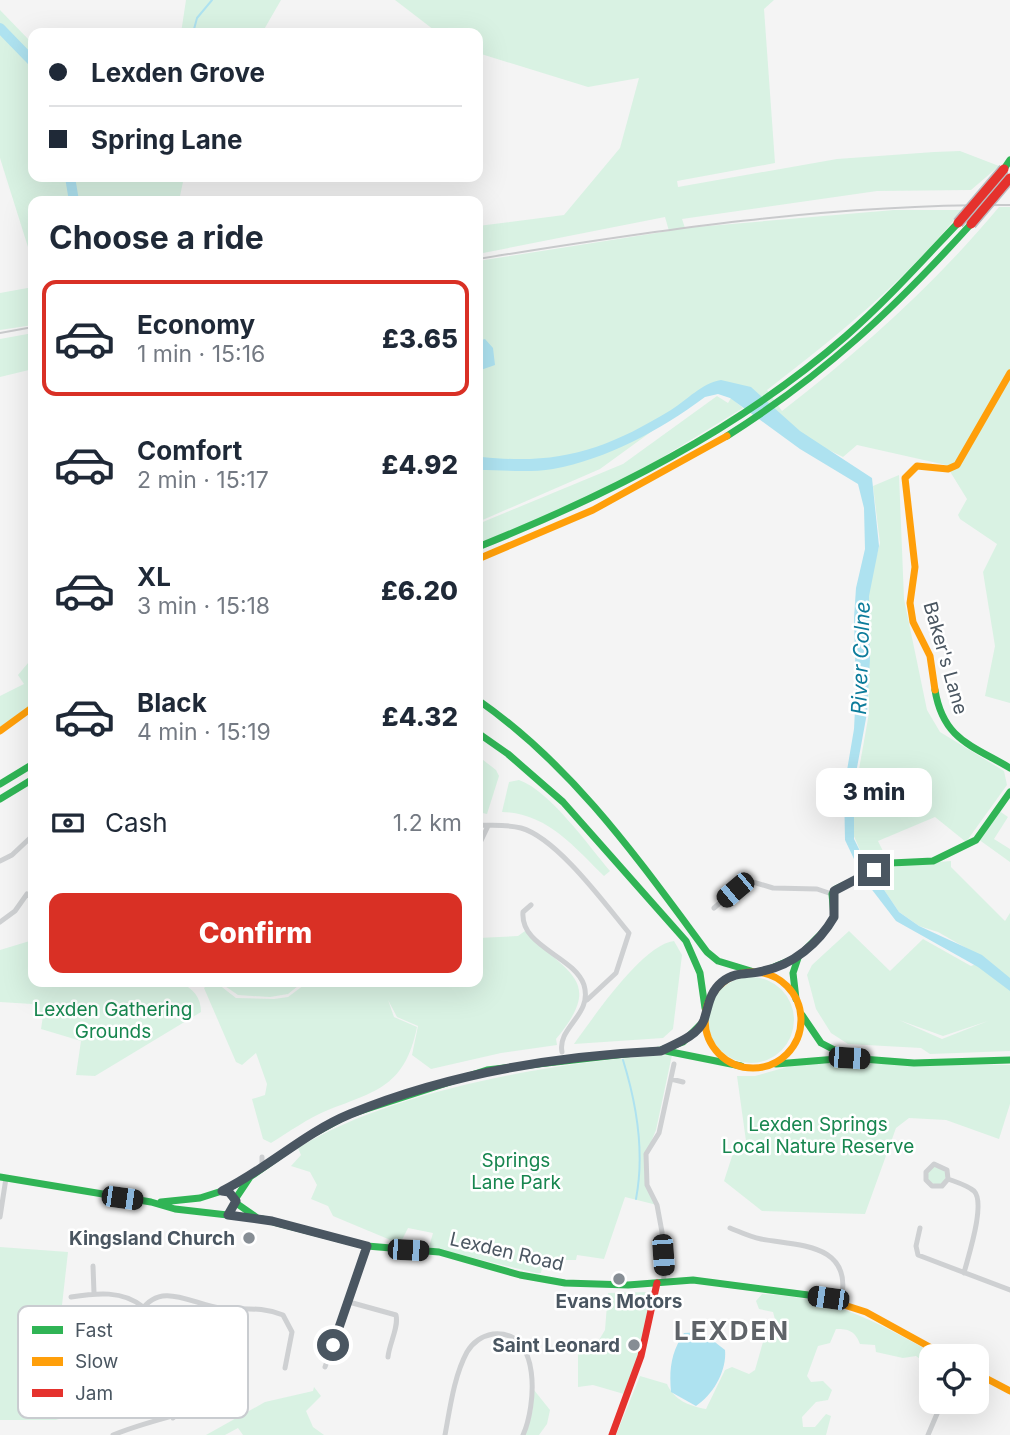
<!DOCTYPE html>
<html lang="en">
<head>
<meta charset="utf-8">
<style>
  :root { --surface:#fff; --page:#f2f2f3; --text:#1f2937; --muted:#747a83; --line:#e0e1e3; --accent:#d93025 }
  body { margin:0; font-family:Inter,sans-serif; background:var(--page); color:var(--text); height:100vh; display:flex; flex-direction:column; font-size:26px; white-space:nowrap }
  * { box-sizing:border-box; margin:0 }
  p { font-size:23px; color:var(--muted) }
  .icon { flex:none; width:38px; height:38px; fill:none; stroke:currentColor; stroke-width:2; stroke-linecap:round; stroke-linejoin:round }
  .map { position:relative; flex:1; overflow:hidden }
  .sheet { position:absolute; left:28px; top:196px; width:455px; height:791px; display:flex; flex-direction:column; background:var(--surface); border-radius:14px; box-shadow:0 7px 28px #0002 }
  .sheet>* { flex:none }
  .banner { position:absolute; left:28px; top:28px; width:455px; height:154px; border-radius:14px; box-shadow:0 7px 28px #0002; display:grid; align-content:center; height:154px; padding:0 21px; background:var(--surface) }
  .tools { position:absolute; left:919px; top:1344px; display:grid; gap:14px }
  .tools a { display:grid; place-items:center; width:70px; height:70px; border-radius:14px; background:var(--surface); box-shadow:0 7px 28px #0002; font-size:35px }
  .end { position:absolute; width:32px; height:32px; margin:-16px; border:9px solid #4a5661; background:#fff; box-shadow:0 0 0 4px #fff }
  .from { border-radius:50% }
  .bubble { position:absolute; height:49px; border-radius:14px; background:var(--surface); box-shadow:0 7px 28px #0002; font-size:23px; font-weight:800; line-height:49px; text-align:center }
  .car { position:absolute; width:21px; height:42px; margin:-21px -10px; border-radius:9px; box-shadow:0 0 5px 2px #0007; background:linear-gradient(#222 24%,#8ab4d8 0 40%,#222 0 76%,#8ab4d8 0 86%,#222 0) }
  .banner b { display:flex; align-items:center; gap:24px; height:66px; font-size:26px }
  .banner b+b { border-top:2px solid var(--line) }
  .banner i { width:18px; height:18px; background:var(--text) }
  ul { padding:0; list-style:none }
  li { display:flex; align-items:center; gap:21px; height:116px; margin:0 14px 10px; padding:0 7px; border:4px solid transparent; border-radius:14px }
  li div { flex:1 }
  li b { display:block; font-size:26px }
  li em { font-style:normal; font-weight:800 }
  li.on { border-color:var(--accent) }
  li>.icon { width:63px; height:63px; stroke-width:1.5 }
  h2 { padding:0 21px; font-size:32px; line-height:84px }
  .pay { display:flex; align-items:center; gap:18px; height:77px; padding:0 21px; font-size:26px }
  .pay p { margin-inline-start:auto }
  .action { display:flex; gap:14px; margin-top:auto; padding:14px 21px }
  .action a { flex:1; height:80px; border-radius:14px; background:var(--accent); color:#fff; font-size:28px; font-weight:800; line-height:80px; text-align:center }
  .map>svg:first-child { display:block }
</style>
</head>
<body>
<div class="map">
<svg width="1010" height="1435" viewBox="0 0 1010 1435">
  <rect width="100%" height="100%" fill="#f4f4f4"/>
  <path fill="#d9f2e3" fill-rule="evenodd" d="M186,0H281L262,33H181Z
    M395,0H774L764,9L775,163L677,181L678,187L837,159L934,152L960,151L999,166L971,190L877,191L682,219L685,228L894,210H962C907,280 837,336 767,390L782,411C861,350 935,284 999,207H1010V703L985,696L995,646L983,572L997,544L960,519L958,515L967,499L946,465L857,445L843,457L790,431L721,381L600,469L478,522V261L669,231L665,217L478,254V226L564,215L620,148L639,78L588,87L478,53V33H438Z
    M0,10L30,41L33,51V177H184L179,201H33V263L0,158Z
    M33,287V325L0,330V293Z
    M33,333V369L0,377V339Z
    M717,396L728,403L731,398L743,408L635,474L530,524L478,544V524L623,464Z
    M899,475L904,599L927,710L940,732L1004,771L1007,785L966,842L935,817L878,841L887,859L868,868L853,834V803L869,713L865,599L880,543L873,486Z
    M33,657V706L0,729V696L24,684L18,675Z
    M478,756L496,770L499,776L487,814L478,812Z
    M519,780C549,790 589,846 610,871L604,876C574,847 547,813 502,812L509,782Z
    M998,810L1008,817L994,839L1010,849V862L978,839Z
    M951,861V867L1005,921L1010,913V1051L930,1054L921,1048L848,1044L831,1033L816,1009L807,975L812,965L849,931L890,971L923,939L971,966L987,960L938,932L919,926L899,912L872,872L910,864ZM899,1020L943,1036L988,1021L942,1039Z
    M525,931C566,974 606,979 556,1039L557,1045L501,1053L431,1069L412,1055L418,1026L397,1017L388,1000L394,1017L417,1027C405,1086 377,1091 328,1110C308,1118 289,1132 271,1143L263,1139L252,1099L265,1095L267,1084L256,1053L242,1065L236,1062L204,988L208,984H218L236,998L274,999L288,997L308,982H478V938L518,936Z
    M33,940V982H178C194,988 201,998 201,1012L95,1076L76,1075L81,1041L41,1029L43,1016L32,1004L0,1002V950Z
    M674,941L682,955L673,1029L663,1038L574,1044C593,1018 642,945 674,941Z
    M708 1020a43 43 0 1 1 86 0a43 43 0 1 1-86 0Z
    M219,982H303L288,994L270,997L238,995Z
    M672,1055L656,1130L647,1152V1185L657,1205L625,1197L604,1259L577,1255L576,1260H549L543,1263L541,1273H536L429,1247L433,1233L408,1228L400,1244L333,1216L328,1206L311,1199L317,1185L310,1172L291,1166L301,1155L298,1148C392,1090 561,1060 672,1055Z
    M801,1063L1010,1065V1104L999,1139L946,1120L909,1118L896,1128L865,1214L762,1211L724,1181L736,1144L746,1141L737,1076H755Z
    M933,1166L942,1167L947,1175L942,1184L935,1185L928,1180L927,1174Z
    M0,1247L68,1252L61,1314L65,1321L107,1326L102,1405L56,1420H0Z
    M651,1292L641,1348L624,1394L593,1385L578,1387V1345H596L605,1330L608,1293Z
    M762,1294C834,1297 877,1322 938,1356H931V1367L916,1356L903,1358L876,1352L875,1345L860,1344C855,1331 849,1329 836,1329L830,1343L818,1346L807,1376L811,1382L823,1381L832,1390L828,1400L816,1402L802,1417L803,1427H815L826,1414L831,1416L826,1435H616L640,1376L667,1384C674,1400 689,1406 706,1409L725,1370L732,1367L749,1374L755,1370L763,1342L776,1323L773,1312L759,1309L756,1301Z
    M314,1387L321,1396L306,1411L313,1427L324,1435H243L238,1428L225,1435H206L265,1402L313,1391Z
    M534,1390L550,1410L547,1424L539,1435H525L532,1413Z"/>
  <path fill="#aee2f0" d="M485,339L493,348L495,365L478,371V341Z
    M721,380L751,387L800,431L872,478L879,546L869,596L870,658L867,713L854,784V839L866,863L899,912L919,926L982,955L1010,978V991L978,967L896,921L863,878L845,840L844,788L854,729L856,690L854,618L856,588L865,549L864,508L858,484L800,449L730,398L718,394L705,397C659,431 607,459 553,469C529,473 502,470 478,470V457H482C560,465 605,450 671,410C687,400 702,383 721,380Z
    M702,1332L725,1350C727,1371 713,1395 696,1406L671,1392C669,1370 671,1352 684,1333Z"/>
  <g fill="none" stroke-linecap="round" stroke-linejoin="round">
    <path stroke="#aee2f0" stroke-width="2" d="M193,33L197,18L212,0
      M623,1060C637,1105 645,1152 636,1199"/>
    <path stroke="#aee2f0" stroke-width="10" d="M0,28L33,62
      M70,177L74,201"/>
    <path stroke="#ced0d2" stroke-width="5" d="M478,825C492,826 507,824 521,828C557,838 605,904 629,933L616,973L587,1000
      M478,847L488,826
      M0,861L12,855L29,839
      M531,905L523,912C520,947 574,956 584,985C593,1015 557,1027 562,1052
      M714,908L735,890L753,882L773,888L817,889L832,894
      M0,922L15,911L27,894L33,899
      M671,1079L683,1082
      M262,1157V1167
      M948,1179L947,1170L934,1164L926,1172V1180L932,1186H942L948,1179C956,1182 967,1185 974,1191C986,1203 968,1257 964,1273
      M0,1217L6,1178
      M730,1228C740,1232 750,1237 761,1239C799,1246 854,1243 841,1301
      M920,1228L916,1246L918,1255L1010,1290
      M93,1266L94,1293
      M664,1282L662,1232L657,1205L647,1185L646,1154L659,1133L674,1064
      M71,1297C96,1293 123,1290 143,1307
      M349,1302L396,1315C399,1327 389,1344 388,1357
      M138,1356L166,1348
      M325,1367L367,1246
      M173,1418C169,1408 166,1397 161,1388C151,1373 137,1359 133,1342C131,1331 135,1320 141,1311C161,1280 193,1305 220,1308C242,1310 261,1306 283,1315L292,1332L285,1368
      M113,1435C152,1419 195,1411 236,1399L227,1361L236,1330L235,1308
      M445,1435C450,1408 454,1376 467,1352C473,1342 482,1336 493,1334C542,1329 536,1407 523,1435
      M928,1435L942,1402"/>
    <path stroke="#30b455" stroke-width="7" d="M1004,169L1010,160
      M727,436C825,374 893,310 971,224
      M478,547C610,494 738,430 846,336C886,301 921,262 958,223
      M935,690C943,739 971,745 1010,768
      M478,700C574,767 638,859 707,952L718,961L751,971
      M478,733L508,754L563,802L686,941L700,973L705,1008
      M0,784L33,764
      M0,799L33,779
      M762,972L798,957L828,927L834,917L832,894L836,889L891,863L933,861L976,840L1010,792
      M796,999L793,973L798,958
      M802,1015L821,1043L848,1057
      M661,1050L683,1042L704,1021
      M776,1064L849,1058L914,1063L1010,1060
      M0,1177L151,1202L175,1209L262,1219L367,1246L439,1252L520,1275L565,1283L628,1285L693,1280L816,1296
      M236,1198L250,1177
      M161,1202L200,1198L222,1191L250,1177L304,1139L348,1115L487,1070L661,1050L741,1066
      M236,1203L256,1217"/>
    <path stroke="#ff9f0a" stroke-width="7" d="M478,559L593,510L727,436
      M935,690L930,656L913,622L910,603L915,567L905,478L917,466L948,469L957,465L1010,373
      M0,731L33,707
      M705 1020a48 48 0 1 1 96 0a48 48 0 1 1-96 0Z
      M222,1191L229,1192L236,1201L228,1215
      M816,1296L866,1312L946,1356
      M976,1373L1010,1391"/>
    <path stroke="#e5322d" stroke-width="7" d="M612,1435L641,1356L657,1283"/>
    <path stroke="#c9cacc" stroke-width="2" d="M478,259C657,230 828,204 1010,205
      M0,333L33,327"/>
    <defs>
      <path id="jam-bridge" d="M958,223L1004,169
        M971,224L1010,178"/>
    </defs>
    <use href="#jam-bridge" stroke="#b9bec3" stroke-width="12" stroke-linecap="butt"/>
    <use href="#jam-bridge" stroke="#e5322d" stroke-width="9"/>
  </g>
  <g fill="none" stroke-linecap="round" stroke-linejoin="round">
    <path stroke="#4a5661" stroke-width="9" d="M333,1345L367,1246L272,1221L228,1215L236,1201L229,1192L222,1191C267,1169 304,1133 350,1114C449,1073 555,1056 661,1051C675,1044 698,1036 704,1020C709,1005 709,993 722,982C736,971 748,975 763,971C793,965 819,943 834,917V891L874,870"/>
  </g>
  <g fill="#868d94" stroke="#fff" stroke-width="2.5">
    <circle cx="249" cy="1238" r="7"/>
    <circle cx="619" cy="1279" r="7"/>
    <circle cx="634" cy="1345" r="7"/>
  </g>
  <g text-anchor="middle" stroke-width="5" stroke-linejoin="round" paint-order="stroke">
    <g font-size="19" fill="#4a5661" stroke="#fff">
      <text transform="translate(946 658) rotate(74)" y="7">Baker's Lane</text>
      <text transform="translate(507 1251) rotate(13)" y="7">Lexden Road</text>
    </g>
    <g font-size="19" fill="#17864f" stroke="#fff">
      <text x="113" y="1016">Lexden Gathering<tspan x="113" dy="22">Grounds</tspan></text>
      <text x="818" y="1131">Lexden Springs<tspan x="818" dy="22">Local Nature Reserve</tspan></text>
      <text x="516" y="1167">Springs<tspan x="516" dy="22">Lane Park</tspan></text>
    </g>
    <g font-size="19" font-weight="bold" fill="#4a5661" stroke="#fff" text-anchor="end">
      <text x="235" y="1245">Kingsland Church</text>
      <text x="619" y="1308" text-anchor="middle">Evans Motors</text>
      <text x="620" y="1352">Saint Leonard</text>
    </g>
    <g font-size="21" font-style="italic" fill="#0c7c9b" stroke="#fff">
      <text transform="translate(861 658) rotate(-88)" y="7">River Colne</text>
    </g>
    <g font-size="26" font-weight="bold" letter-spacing="2" fill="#5f6368" stroke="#fff">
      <text x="732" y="1340">LEXDEN</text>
    </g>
  </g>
  <rect x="18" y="1306" width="230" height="112" rx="10" fill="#fff" stroke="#c9ccd0" stroke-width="2"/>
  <rect x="32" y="1326" width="31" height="8" fill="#30b455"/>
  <rect x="32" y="1357" width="31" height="9" fill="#ff9f0a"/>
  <rect x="32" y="1389" width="31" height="8" fill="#e5322d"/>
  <g font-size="19" fill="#4a5661">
    <text x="75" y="1337">Fast</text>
    <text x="75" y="1368">Slow</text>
    <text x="75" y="1400">Jam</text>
  </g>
</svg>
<div class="tools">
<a><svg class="icon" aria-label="locate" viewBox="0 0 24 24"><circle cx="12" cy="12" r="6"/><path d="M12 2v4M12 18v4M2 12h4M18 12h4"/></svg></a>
</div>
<i class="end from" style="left:333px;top:1345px"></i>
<i class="end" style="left:874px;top:870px"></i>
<div class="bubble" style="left:816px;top:768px;width:116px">3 min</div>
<i class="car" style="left:735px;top:890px;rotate:230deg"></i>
<i class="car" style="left:849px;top:1058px;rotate:94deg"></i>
<i class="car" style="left:122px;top:1198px;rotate:98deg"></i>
<i class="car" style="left:408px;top:1250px;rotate:93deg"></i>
<i class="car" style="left:663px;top:1255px;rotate:176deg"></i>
<i class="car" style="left:828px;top:1298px;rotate:278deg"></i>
<div class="banner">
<b><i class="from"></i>Lexden Grove</b>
<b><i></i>Spring Lane</b>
</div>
<section class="sheet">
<h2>Choose a ride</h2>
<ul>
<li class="on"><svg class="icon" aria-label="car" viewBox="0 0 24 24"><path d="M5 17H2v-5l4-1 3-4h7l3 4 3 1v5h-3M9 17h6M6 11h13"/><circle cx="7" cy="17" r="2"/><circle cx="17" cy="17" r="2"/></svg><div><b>Economy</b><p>1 min · 15:16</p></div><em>£3.65</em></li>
<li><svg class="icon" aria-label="car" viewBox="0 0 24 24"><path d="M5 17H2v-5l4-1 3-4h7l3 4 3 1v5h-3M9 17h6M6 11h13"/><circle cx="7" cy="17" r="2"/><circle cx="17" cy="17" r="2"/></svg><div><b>Comfort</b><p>2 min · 15:17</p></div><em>£4.92</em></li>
<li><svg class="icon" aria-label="car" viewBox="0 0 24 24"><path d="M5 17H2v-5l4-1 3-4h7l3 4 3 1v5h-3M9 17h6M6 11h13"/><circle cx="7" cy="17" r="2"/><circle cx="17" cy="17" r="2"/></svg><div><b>XL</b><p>3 min · 15:18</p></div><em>£6.20</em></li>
<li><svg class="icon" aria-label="car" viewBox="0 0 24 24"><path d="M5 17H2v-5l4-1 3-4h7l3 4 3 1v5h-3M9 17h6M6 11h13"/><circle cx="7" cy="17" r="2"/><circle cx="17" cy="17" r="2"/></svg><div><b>Black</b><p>4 min · 15:19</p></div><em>£4.32</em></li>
</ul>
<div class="pay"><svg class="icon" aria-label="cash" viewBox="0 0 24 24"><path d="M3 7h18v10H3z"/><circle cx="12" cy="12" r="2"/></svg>Cash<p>1.2 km</p></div>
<div class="action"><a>Confirm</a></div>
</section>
</div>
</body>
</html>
